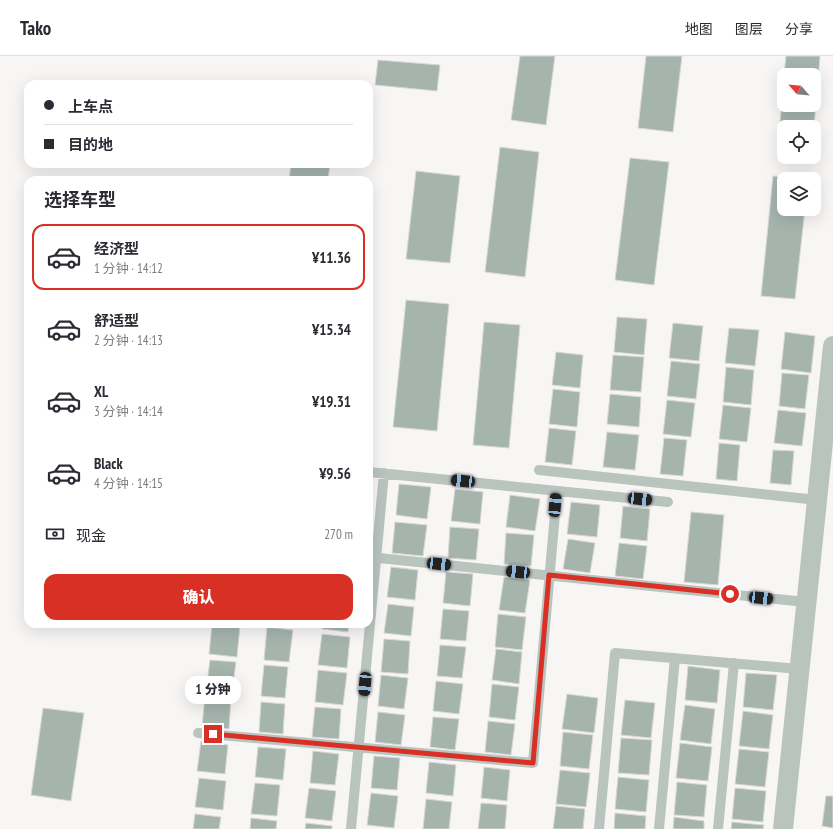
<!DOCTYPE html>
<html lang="zh">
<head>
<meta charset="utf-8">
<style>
  :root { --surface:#fff; --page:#f7f7f7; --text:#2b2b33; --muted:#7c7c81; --line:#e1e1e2; --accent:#d93025 }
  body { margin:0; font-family:"PT Sans Narrow","Noto Sans SC",sans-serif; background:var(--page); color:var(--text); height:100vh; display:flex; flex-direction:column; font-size:15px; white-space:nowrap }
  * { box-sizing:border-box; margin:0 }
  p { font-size:13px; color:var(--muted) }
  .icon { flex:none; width:22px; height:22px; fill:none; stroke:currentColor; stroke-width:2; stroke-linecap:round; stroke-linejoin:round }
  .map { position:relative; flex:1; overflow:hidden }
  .side { position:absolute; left:24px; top:120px; width:349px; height:452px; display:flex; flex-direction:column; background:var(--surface); border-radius:12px; box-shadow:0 4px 16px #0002 }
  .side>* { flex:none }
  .guide { position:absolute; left:24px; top:24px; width:349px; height:88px; border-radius:12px; box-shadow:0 4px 16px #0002; display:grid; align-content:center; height:88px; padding:0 20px; background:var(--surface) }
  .needle { width:26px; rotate:297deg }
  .fabs { position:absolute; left:777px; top:12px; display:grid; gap:8px }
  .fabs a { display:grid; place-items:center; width:44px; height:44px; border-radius:8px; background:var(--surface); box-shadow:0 4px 16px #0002; font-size:20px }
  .end { position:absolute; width:18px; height:18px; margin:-9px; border:5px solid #d93025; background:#fff; box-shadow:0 0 0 2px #fff }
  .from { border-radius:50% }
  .bubble { position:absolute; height:28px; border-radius:12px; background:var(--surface); box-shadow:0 4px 16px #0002; font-size:13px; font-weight:800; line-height:28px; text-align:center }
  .car { position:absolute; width:12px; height:24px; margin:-12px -6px; border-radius:5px; box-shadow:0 0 3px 1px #0007; background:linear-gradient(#222 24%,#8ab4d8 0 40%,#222 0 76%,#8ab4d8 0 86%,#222 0) }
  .guide b { display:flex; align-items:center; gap:14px; height:38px; font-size:15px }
  .guide b+b { border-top:1px solid var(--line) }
  .guide i { width:10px; height:10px; background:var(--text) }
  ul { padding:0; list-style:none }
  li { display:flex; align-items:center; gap:12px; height:66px; margin:0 8px 6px; padding:0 12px; border:2px solid transparent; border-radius:12px }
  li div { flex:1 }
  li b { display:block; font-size:15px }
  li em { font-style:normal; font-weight:800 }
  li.current { border-color:var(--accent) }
  li>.icon { width:36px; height:36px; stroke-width:1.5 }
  h2 { padding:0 20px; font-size:18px; line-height:48px }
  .pay { display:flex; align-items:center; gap:10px; height:44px; padding:0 20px; font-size:15px }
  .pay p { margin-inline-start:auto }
  .button { display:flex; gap:8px; margin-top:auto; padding:8px 20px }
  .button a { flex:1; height:46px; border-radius:12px; background:var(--accent); color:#fff; font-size:16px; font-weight:800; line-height:46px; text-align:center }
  header { display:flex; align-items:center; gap:24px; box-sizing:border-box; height:56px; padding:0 20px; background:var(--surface); border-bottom:1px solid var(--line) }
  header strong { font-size:19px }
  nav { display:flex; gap:22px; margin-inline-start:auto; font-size:14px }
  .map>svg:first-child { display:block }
</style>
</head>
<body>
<header>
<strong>Tako</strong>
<nav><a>地图</a><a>图层</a><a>分享</a></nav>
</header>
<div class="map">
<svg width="833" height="773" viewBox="0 0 833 773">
  <rect width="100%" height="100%" fill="#f8f5f5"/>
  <path fill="#a5b5ae" stroke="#dad8d7" d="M520,0H555L546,69L511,64Z
    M646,0H682L673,76L638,72Z
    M786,0H820L814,71H784V87H778L784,24V49H814V19H784Z
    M378,4L440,9L437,35L375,29Z
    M500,91L539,96L525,221L485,216Z
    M630,102L669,106L654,229L615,224Z
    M291,108H330L328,124H289Z
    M416,115L460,120L450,207L406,203Z
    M773,120L800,123H784V153H805L795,243L761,240Z
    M406,244L449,248L437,375L393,371Z
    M617,261L647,263L644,299L614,296Z
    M484,266L520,269L509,392L473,389Z
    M673,267L703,270L699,305L669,302Z
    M729,272L759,274L755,310L725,307Z
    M785,276L815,280L811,317L781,313Z
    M556,296L583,299L580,332L552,329Z
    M613,299L644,301L641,336L610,334Z
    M671,305L700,308L696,343L667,340Z
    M726,311L754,314L751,349L723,346Z
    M782,317L809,319L805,353L779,350Z
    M553,333L580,336L577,371L549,368Z
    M610,338L641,341L639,371L607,368Z
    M667,344L695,347L691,381L663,378Z
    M723,349L751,352L747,386L719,383Z
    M778,354L806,357L802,390L774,387Z
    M549,372L576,375L572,409L545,406Z
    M607,376L639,379L635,414L603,411Z
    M664,382L687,384L683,420L660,418Z
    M719,387L740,389L737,425L716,423Z
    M773,394L794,395L791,429L770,427Z
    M399,428L431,431L427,463L396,459Z
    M455,433L483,436L480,468L451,465Z
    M510,439L540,443L535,475L506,471Z
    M571,446L600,449L597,481L567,478Z
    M623,450L650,453L647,485L620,482Z
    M691,456L724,459L718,529L684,526Z
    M395,466L427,469L423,500L392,497Z
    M450,471L479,473L476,504L448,502Z
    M506,477L534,479L531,510L504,508Z
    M568,483L595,487L590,517L563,513Z
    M619,487L647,490L643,523L615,520Z
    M391,511L418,514L415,544L387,541Z
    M446,516L473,518L470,550L443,547Z
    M504,521L530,524L525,557L499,554Z
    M388,548L414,551L411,580L384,577Z
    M443,553L469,555L466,585L440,583Z
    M498,558L526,561L522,594L495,591Z
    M212,568H223L240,570L237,601L209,598Z
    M323,568H349L348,576L322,573Z
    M267,571L293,574L289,606L264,604Z
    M322,578L350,581L347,612L318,609Z
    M384,583L410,585L408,618L381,616Z
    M440,589L466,591L462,622L437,620Z
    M496,593L522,596L519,628L492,624Z
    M210,604L236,606L232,637L206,635Z
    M264,609L288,611L285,642L261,640Z
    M688,610L720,614L717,647L685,644Z
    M318,614L347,617L343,649L315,646Z
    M746,617L777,619L773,654L743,651Z
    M381,619L408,622L404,653L378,650Z
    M436,625L463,628L459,658L433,655Z
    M492,628L519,631L515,664L489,661Z
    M567,638L598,642L594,677L562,673Z
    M205,640L231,642L229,673L202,670Z
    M625,644L655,647L651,682L621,679Z
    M261,646L285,648L283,678L259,676Z
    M685,649L715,653L711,688L680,684Z
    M315,651L341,653L339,683L312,681Z
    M43,652L84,657L71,745L31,739Z
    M743,655L773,659L769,693L739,690Z
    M378,656L405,659L401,689L375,686Z
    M433,661L459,663L455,694L430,691Z
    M488,665L515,668L511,699L485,696Z
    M563,676L593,679L589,713L560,710Z
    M621,682L652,684L649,719L618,717Z
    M201,685L228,689L225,718L197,715Z
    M680,687L712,691L708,725L676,722Z
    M258,691L286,693L283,724L255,721Z
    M739,693L769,696L765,731L735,728Z
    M313,695L339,698L335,729L310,727Z
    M374,700L400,702L397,734L371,732Z
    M429,706L456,709L453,740L426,737Z
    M484,711L510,714L507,745L481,742Z
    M560,714L590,717L586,751L556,748Z
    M618,721L649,724L646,756L615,753Z
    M199,722L226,725L223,754L195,751Z
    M677,726L707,729L704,761L674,759Z
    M255,727L280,729L277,760L251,758Z
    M309,732L336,735L332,765L305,762Z
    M735,732L766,735L763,766L732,763Z
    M371,737L398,740L394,772L367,769Z
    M826,740H833V772L822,770Z
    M426,743L452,746L449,773H423Z
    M481,747L507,749L505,773H478Z
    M556,750L585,753L583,773H553Z
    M615,757L646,760L645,773H614Z
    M195,758L221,761L219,773H193Z
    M674,761L704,765V773H673Z
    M251,762L277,765L276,773H250Z
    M732,766L764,769L763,773H731Z
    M306,767L332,770V773H305Z"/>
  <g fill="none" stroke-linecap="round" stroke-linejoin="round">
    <path stroke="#b9c4bf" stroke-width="10" d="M539,414L817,444
      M369,416L668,446
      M369,501L806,546
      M198,677L533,707L557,435
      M351,773L384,417
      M599,773L615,597L799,613
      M659,773L675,602
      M718,773L734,607"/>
    <path stroke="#b9c4bf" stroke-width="20" d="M783,773L833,290"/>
  </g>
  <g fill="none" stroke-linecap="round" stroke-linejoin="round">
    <path stroke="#d93025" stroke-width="5" d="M213,678L533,707L549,519L730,538"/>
  </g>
</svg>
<div class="fabs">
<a><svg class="needle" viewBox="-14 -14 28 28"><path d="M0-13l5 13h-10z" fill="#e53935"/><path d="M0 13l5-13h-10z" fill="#7c7c81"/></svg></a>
<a><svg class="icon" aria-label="locate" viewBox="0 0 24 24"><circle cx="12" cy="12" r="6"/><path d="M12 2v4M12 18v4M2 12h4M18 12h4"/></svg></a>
<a><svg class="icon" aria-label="layers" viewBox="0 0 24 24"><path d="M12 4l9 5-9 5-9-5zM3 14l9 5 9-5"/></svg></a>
</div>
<i class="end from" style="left:730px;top:538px"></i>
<i class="end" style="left:213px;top:678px"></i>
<div class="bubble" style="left:185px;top:620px;width:56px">1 分钟</div>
<i class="car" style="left:463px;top:425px;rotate:276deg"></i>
<i class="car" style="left:640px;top:443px;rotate:96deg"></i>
<i class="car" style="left:555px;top:449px;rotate:5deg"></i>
<i class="car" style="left:439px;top:508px;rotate:96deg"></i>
<i class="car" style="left:518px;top:516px;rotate:276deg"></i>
<i class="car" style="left:761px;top:542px;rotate:96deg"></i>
<i class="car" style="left:365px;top:628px;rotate:185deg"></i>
<div class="guide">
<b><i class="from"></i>上车点</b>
<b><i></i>目的地</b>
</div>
<section class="side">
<h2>选择车型</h2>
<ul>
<li class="current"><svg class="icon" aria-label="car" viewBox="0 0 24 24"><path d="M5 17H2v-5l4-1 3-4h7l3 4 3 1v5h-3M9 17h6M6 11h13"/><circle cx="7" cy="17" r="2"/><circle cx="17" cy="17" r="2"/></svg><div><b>经济型</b><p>1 分钟 · 14:12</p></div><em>¥11.36</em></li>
<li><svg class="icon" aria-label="car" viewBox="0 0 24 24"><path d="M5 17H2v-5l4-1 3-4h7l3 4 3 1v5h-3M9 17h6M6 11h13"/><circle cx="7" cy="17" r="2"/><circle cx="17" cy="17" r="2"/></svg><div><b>舒适型</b><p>2 分钟 · 14:13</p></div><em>¥15.34</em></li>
<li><svg class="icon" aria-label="car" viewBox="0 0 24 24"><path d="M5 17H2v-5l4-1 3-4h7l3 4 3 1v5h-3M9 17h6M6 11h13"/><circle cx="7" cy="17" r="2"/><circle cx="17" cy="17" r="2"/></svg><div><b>XL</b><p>3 分钟 · 14:14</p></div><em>¥19.31</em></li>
<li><svg class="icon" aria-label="car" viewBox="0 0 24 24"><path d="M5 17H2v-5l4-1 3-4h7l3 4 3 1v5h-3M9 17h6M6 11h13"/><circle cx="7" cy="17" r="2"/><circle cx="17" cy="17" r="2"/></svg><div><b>Black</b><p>4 分钟 · 14:15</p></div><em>¥9.56</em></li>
</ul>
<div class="pay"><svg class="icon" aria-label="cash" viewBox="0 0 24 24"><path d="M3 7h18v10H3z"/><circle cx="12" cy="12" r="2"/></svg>现金<p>270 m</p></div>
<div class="button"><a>确认</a></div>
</section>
</div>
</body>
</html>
